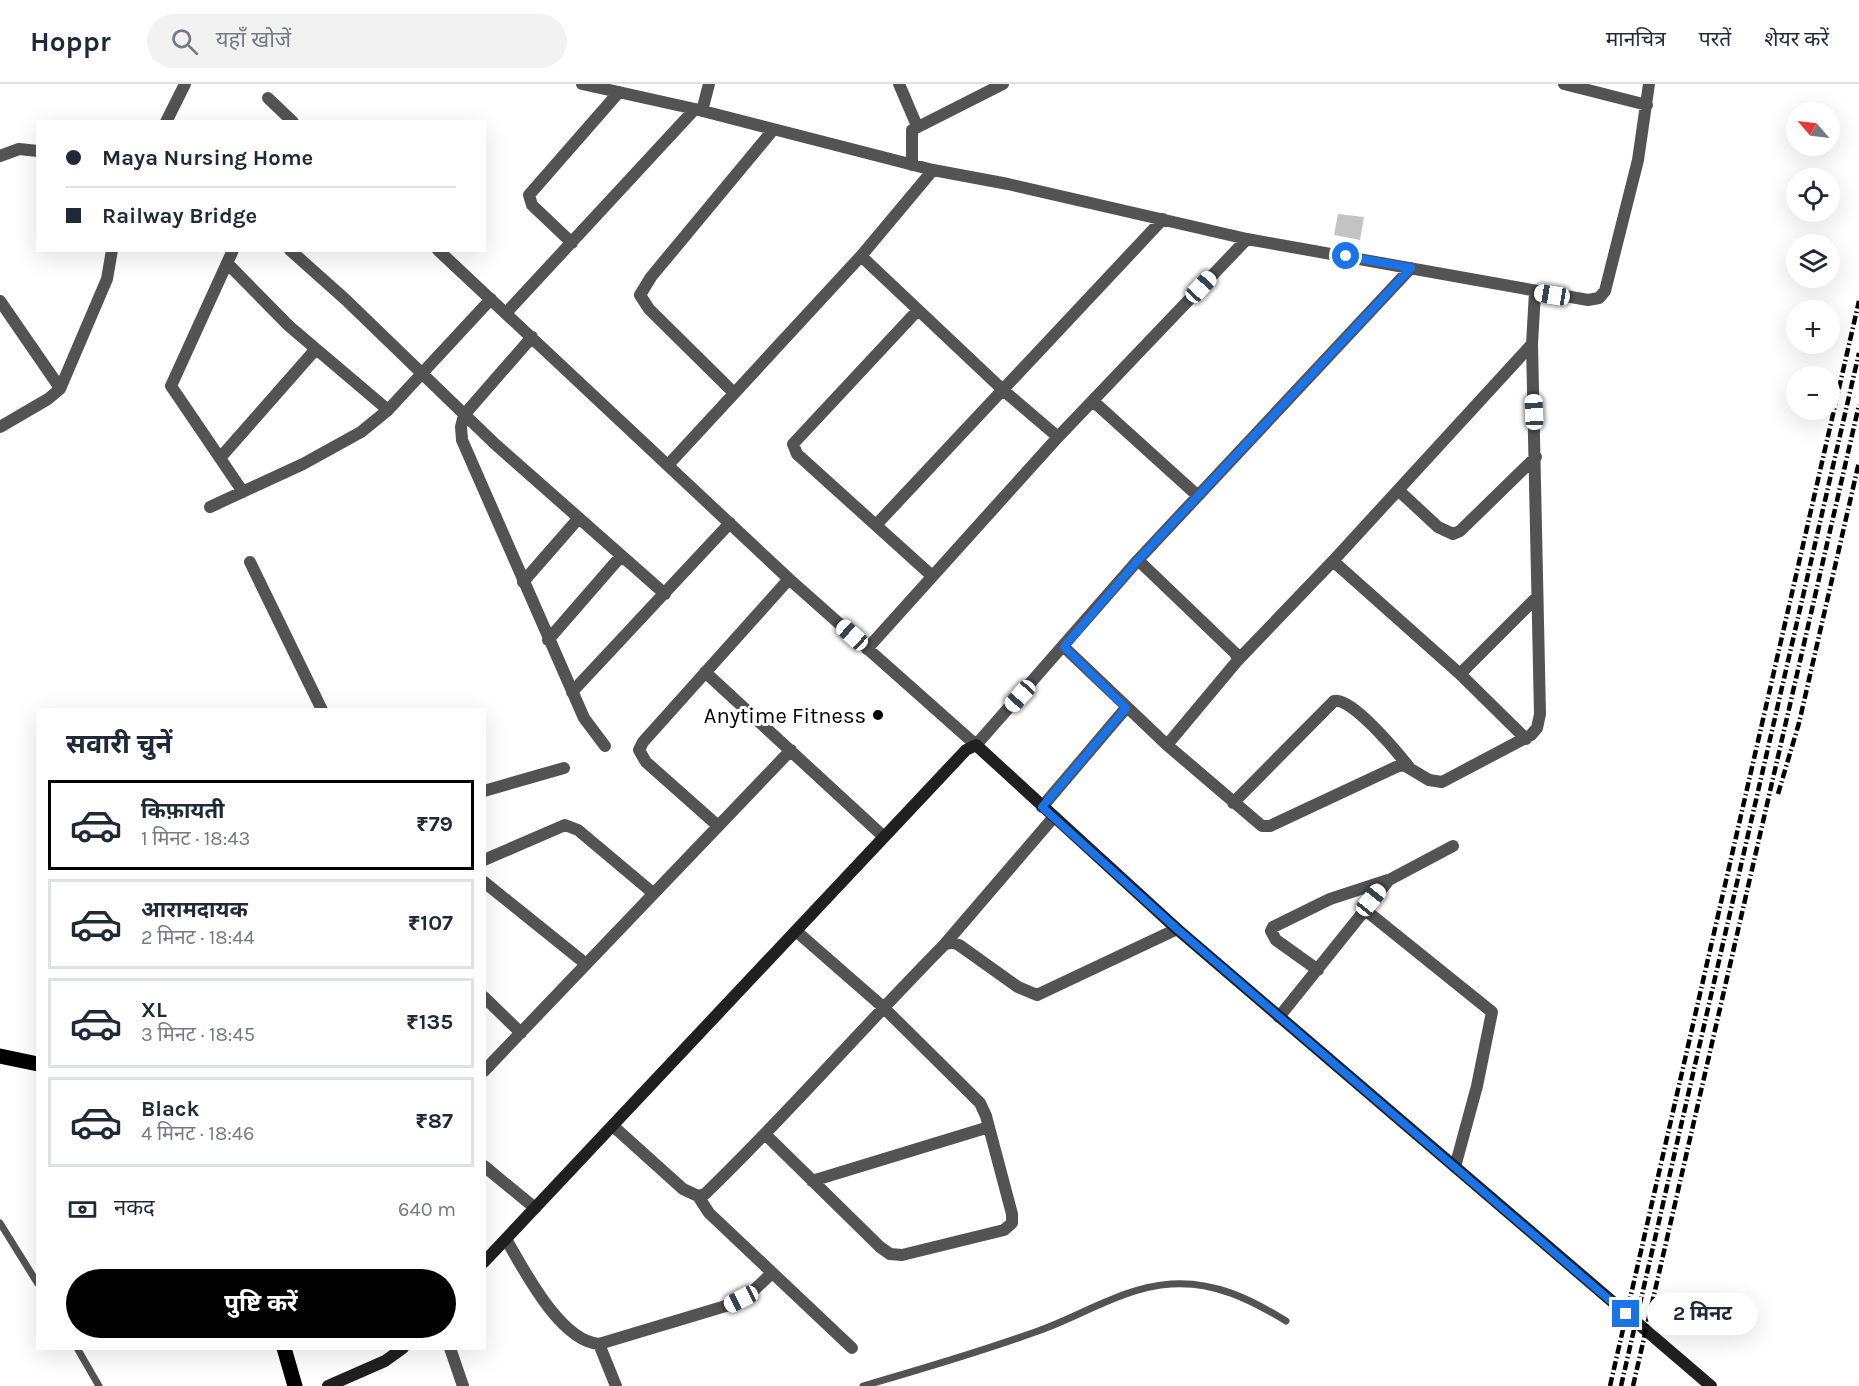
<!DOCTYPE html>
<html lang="hi">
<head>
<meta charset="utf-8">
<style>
  :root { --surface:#fff; --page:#f2f2f3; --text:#1f2937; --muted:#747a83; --line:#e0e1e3; --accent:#000 }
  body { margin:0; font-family:Karla,"Noto Sans Devanagari",sans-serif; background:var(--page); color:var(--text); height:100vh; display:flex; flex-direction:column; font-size:22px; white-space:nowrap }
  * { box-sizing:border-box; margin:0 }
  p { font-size:20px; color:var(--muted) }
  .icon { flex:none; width:33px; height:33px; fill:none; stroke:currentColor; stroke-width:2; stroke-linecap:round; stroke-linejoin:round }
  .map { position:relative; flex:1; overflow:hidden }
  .panel { position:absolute; left:36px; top:624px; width:450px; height:642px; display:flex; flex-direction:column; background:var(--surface); border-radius:0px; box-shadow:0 6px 24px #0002 }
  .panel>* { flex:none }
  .banner { position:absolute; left:36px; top:36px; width:450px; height:132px; border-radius:0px; box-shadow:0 6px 24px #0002; display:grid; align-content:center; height:132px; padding:0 30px; background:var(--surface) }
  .needle { width:39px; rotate:298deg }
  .buttons { position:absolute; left:1786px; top:18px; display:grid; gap:12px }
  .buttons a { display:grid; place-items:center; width:54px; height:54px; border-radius:50%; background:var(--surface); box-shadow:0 6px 24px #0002; font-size:30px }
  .end { position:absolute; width:27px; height:27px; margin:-14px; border:8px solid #1a73e8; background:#fff; box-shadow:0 0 0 3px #fff }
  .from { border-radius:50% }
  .bubble { position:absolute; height:42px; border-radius:21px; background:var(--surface); box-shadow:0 6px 24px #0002; font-size:20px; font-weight:700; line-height:42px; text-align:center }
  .car { position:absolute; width:18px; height:36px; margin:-18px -9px; border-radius:8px; box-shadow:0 0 4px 2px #0007; background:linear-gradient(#fff 24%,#345 0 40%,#fff 0 76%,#345 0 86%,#fff 0) }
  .banner b { display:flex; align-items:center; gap:21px; height:57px; font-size:22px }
  .banner b+b { border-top:2px solid var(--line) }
  .banner i { width:15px; height:15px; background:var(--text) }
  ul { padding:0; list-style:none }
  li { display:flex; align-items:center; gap:18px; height:90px; margin:0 12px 9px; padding:0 18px; border:3px solid var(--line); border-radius:0px }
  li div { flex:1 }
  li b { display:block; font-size:22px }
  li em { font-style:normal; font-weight:700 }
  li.on { border-color:var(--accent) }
  li>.icon { width:54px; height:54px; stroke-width:1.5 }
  h2 { padding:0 30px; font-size:27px; line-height:72px }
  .pay { display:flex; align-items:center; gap:15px; height:66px; padding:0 30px; font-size:22px }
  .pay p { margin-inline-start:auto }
  .action { display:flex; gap:12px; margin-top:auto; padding:12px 30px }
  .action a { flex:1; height:69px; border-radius:36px; background:var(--accent); color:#fff; font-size:24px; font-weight:700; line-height:69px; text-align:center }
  header { display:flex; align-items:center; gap:36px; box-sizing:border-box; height:84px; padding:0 30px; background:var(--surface); border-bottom:2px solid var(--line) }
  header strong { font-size:28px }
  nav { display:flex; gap:33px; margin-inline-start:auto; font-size:21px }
  .search { width:420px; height:54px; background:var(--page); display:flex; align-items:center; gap:15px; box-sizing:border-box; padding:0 21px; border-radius:33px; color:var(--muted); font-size:22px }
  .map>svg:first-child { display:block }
</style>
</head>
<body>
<header>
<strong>Hoppr</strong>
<div class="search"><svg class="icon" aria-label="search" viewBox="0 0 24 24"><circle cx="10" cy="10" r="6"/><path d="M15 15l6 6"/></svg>यहाँ खोजें</div>
<nav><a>मानचित्र</a><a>परतें</a><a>शेयर करें</a></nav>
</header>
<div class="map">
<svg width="1859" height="1302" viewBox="0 0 1859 1302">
  <rect width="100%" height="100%" fill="#fff"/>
  <path fill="#c3c3c3" d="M1338,130L1364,133L1360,156L1334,151Z"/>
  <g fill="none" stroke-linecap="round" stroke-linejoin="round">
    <path stroke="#535353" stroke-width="7" d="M0,1139L38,1200
      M77,1264L99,1302
      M863,1302C922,1285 980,1268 1038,1247C1081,1232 1124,1203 1171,1200C1214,1197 1250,1215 1286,1237"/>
    <path stroke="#535353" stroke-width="12" d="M582,0L695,25L933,86L1008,100L1247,155L1588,216L1599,214L1605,207L1638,76L1649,0
      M899,0L917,42
      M1564,0L1647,21
      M268,14L293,38
      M702,27L709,0
      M166,38L185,0
      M0,72L19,65L38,67
      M912,81V46L1003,0
      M572,159L532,121L529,111L619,8
      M233,166L171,302L243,408
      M290,166L346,216L495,360L665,510
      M438,166L789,495L976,661L1138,476L1411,184
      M861,172L1003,306L1058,353
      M227,179L289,242L388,326
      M0,217L60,304
      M918,226L793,360L797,370L931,491
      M506,229L695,25
      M532,253L464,331L461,343L462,356L584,634L605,662
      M734,309L649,225L640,211L651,193L773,46
      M1093,317L1198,412
      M0,343L48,315L60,305L107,195L112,166
      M220,374L315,266
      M668,381L861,172L933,86
      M1398,406L1438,443L1453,450L1460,447L1536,373
      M210,423L303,380L361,348L388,326L491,215
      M876,441L1163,135
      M1138,476L1235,569L1238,576L1167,661L1262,742H1270L1396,683L1404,681L1429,696L1442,698L1531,651L1537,644L1540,630L1532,260L1535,208
      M1333,477L1460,590L1526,655
      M250,478L322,626
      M523,498L578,435
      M548,556L621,472
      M1064,563L1167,661
      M867,565L1058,353L1247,155
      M1238,576L1333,477L1532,260
      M705,588L883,752
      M1460,590L1536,514
      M572,608L730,439
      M484,707L564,684
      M1233,719L1334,617C1351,612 1398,669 1409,683
      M1042,723L1126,624
      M717,741L646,678L639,666L643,658L789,495
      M484,776L565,741L578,746L653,809
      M484,798L586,880
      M1364,825L1492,928L1477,1002L1455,1083
      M944,861L1053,734
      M1318,886L1276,856L1271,847L1273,843L1330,815L1388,796
      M484,913L521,949
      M1279,933L1389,796L1453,762
      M484,987L791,666
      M613,1042L683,1105L698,1112L705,1110C788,1030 863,943 944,861L951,858L959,861L1018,903L1037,911L1177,845
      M766,1051L880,1163L890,1170L902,1171L1004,1146L1012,1139V1130L986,1032L980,1019L883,923L796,847
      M484,1082L535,1124
      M812,1097L989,1043
      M698,1112L709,1129L852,1264
      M506,1155C524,1186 560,1257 599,1260L729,1221L753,1207L772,1189
      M599,1260L616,1302
      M450,1264L463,1302"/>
    <path stroke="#202020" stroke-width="12" d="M484,1178L966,666L976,661L1177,845L1711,1302
      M328,1302L385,1277L403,1264"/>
    <path stroke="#000" stroke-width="15" d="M0,972L38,980
      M284,1264L295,1302"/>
    <path stroke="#000" stroke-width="4.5" stroke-dasharray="9 3 1.5 3" stroke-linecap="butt" d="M1778,710L1799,639L1859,378
      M1610,1302L1859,217
      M1621,1302L1859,269
      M1633,1302L1859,321"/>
  </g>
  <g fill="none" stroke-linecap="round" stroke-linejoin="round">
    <path stroke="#1a73e8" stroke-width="8" d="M1346,172L1411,184L1138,476L1064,563L1126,624L1042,723L1177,845L1626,1230"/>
  </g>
  <circle fill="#000" stroke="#fff" stroke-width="2" cx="878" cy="631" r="6"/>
  <g text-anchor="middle" stroke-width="6" stroke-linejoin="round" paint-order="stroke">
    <g font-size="22" fill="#000" stroke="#fff" text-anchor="end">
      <text x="866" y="639">Anytime Fitness</text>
    </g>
  </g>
</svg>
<div class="buttons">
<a><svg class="needle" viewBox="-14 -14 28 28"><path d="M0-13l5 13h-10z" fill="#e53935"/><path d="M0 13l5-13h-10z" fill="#747a83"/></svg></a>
<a><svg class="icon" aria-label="locate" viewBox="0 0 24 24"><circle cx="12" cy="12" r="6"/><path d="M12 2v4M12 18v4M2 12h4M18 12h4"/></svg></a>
<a><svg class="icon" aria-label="layers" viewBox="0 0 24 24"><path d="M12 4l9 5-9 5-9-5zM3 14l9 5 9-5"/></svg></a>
<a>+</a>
<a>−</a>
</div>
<i class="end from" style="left:1346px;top:172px"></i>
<i class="end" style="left:1626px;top:1230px"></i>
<div class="bubble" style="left:1647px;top:1209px;width:111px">2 मिनट</div>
<i class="car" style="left:1201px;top:203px;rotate:43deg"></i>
<i class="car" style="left:1552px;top:211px;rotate:279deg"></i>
<i class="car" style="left:1534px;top:328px;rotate:358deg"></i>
<i class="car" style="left:852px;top:551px;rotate:312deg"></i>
<i class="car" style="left:1020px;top:612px;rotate:222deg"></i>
<i class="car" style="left:1371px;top:816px;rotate:39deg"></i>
<i class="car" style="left:741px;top:1215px;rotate:243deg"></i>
<div class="banner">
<b><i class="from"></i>Maya Nursing Home</b>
<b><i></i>Railway Bridge</b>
</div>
<section class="panel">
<h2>सवारी चुनें</h2>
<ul>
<li class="on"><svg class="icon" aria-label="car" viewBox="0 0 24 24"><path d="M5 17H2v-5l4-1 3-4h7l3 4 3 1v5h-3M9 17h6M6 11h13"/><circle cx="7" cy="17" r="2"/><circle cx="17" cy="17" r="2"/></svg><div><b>किफ़ायती</b><p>1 मिनट · 18:43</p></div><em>₹79</em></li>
<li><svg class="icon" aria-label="car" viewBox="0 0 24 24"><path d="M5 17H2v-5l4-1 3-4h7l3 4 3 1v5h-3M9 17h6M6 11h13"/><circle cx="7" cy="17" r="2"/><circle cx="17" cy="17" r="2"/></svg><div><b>आरामदायक</b><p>2 मिनट · 18:44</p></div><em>₹107</em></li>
<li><svg class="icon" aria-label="car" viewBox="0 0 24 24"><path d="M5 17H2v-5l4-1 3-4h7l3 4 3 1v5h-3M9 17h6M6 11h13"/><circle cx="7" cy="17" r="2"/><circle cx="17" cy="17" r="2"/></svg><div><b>XL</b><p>3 मिनट · 18:45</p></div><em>₹135</em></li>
<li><svg class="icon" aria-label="car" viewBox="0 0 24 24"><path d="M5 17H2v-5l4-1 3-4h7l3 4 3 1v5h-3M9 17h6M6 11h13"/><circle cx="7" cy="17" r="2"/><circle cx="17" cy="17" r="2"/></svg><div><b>Black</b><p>4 मिनट · 18:46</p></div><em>₹87</em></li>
</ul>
<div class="pay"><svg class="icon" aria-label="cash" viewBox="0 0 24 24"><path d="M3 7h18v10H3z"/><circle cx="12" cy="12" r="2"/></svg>नकद<p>640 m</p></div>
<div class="action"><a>पुष्टि करें</a></div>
</section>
</div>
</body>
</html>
